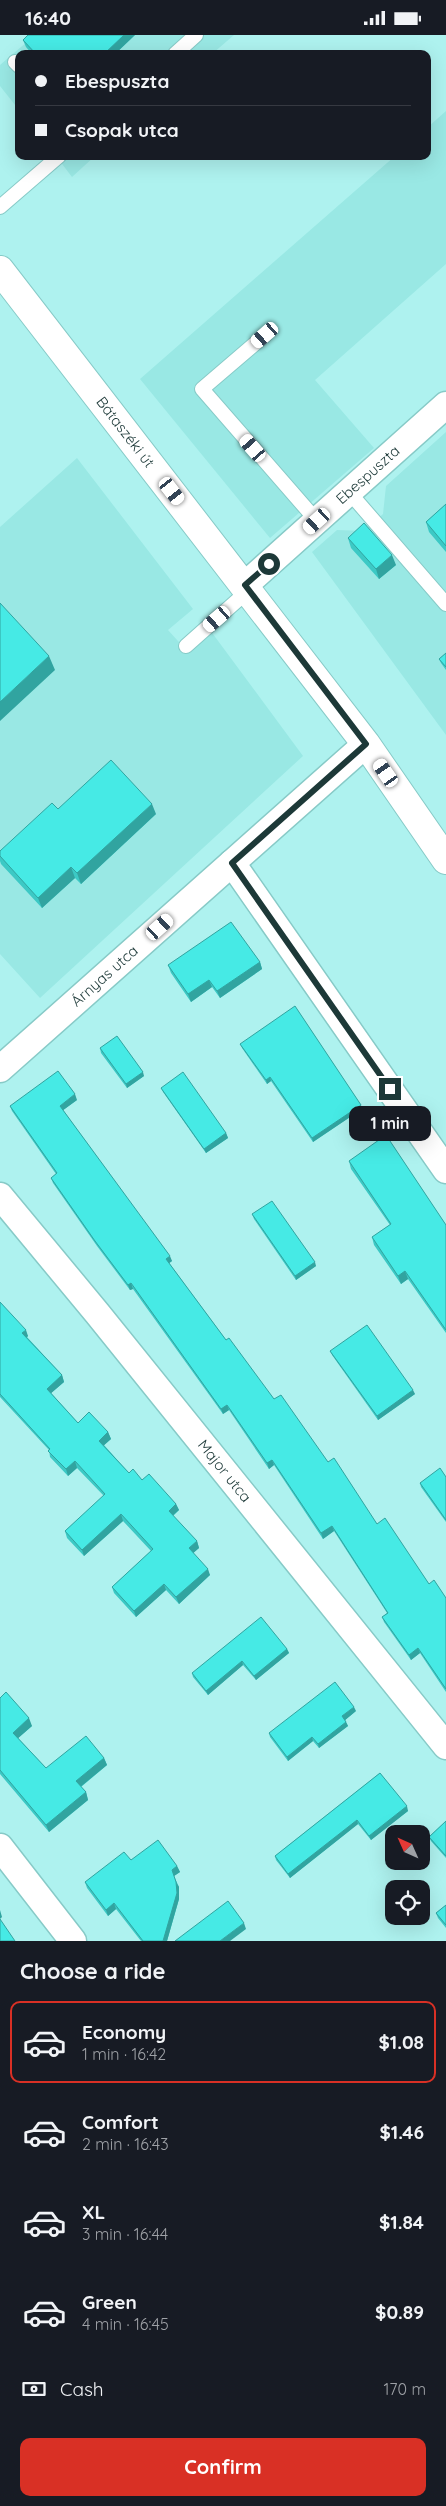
<!DOCTYPE html>
<html lang="en">
<head>
<meta charset="utf-8">
<style>
  :root { --surface:#171b24; --page:#242831; --text:#f1f3f6; --muted:#9ea1a6; --line:#363941; --accent:#d93025 }
  body { margin:0; font-family:Quicksand,sans-serif; background:var(--page); color:var(--text); height:100vh; display:flex; flex-direction:column; font-size:19px; white-space:nowrap }
  * { box-sizing:border-box; margin:0 }
  p { font-size:16px; color:var(--muted) }
  .icon { flex:none; width:28px; height:28px; fill:none; stroke:currentColor; stroke-width:2; stroke-linecap:round; stroke-linejoin:round }
  .map { position:relative; height:1906px; overflow:hidden }
  .drawer { display:flex; flex-direction:column; background:var(--surface); flex:1 }
  .drawer>* { flex:none }
  .top-card { position:absolute; left:15px; top:15px; width:416px; height:110px; border-radius:10px; box-shadow:0 5px 20px #0002; display:grid; align-content:center; height:110px; padding:0 20px; background:var(--surface) }
  .needle { width:32px; rotate:315deg }
  .buttons { position:absolute; left:385px; top:1790px; display:grid; gap:10px }
  .buttons a { display:grid; place-items:center; width:45px; height:45px; border-radius:10px; background:var(--surface); box-shadow:0 5px 20px #0002; font-size:25px }
  .end { position:absolute; width:22px; height:22px; margin:-11px; border:6px solid #1d3938; background:#fff; box-shadow:0 0 0 2px #fff }
  .from { border-radius:50% }
  .bubble { position:absolute; height:35px; border-radius:10px; background:var(--surface); box-shadow:0 5px 20px #0002; font-size:16px; font-weight:700; line-height:35px; text-align:center }
  .car { position:absolute; width:15px; height:30px; margin:-15px -8px; border-radius:6px; box-shadow:0 0 4px 1px #0007; background:linear-gradient(#fff 24%,#345 0 40%,#fff 0 76%,#345 0 86%,#fff 0) }
  .top-card b { display:flex; align-items:center; gap:18px; height:48px; font-size:19px }
  .top-card b+b { border-top:1px solid var(--line) }
  .top-card i { width:12px; height:12px; background:var(--text) }
  ul { padding:0; list-style:none }
  li { display:flex; align-items:center; gap:15px; height:82px; margin:0 10px 8px; padding:0 10px; border:2px solid transparent; border-radius:10px }
  li div { flex:1 }
  li b { display:block; font-size:19px }
  li em { font-style:normal; font-weight:700 }
  li.on { border-color:var(--accent) }
  li>.icon { width:45px; height:45px; stroke-width:1.5 }
  h2 { padding:0 20px; font-size:22px; line-height:60px }
  .pay { display:flex; align-items:center; gap:12px; height:55px; padding:0 20px; font-size:19px }
  .pay p { margin-inline-start:auto }
  .button { display:flex; gap:10px; margin-top:auto; padding:10px 20px }
  .button a { flex:1; height:58px; border-radius:10px; background:var(--accent); color:#fff; font-size:20px; font-weight:700; line-height:58px; text-align:center }
  .status { display:flex; justify-content:space-between; align-items:center; height:35px; padding:0 25px; background:var(--surface); direction:ltr }
  .status svg { height:14px; fill:currentColor }
  .map>svg:first-child { display:block }
</style>
</head>
<body>
<div class="status"><b>16:40</b><svg viewBox="0 0 49 12"><path d="M0 12V9h3v3zM5 12V6h3v6zM10 12V3h3v9zM15 12V0h3v12zM26 1h20v11H26zM47 4h2v5h-2z"/></svg></div>
<div class="map">
<svg width="446" height="1906" viewBox="0 0 446 1906">
  <rect width="100%" height="100%" fill="#aef2ef"/>
  <path fill="#99e8e4" d="M35,0H234L212,19H19V75L0,51V30Z
    M446,76V229L315,345L374,413L270,503L140,344L395,121H428V92Z
    M56,121H95L72,142Z
    M446,397V700L312,517L337,495L364,496L383,479L386,451Z
    M77,423L193,574L168,595L187,616L210,595L303,721L40,963L0,919V492Z"/>
  <g fill="none" stroke-linecap="round" stroke-linejoin="round">
    <defs>
      <path id="lane" d="M175,19L196,0
        M15,27L19,31
        M0,172L59,121
        M265,300L202,354L317,486
        M349,457L446,569
        M186,611L249,555"/>
      <g id="street">
        <path id="s1" d="M245,550L446,370"/>
        <path d="M232,828L446,1135"/>
        <path id="s2" d="M0,1034L366,709"/>
        <path id="s3" d="M0,1161L97,1278L446,1711"/>
        <path d="M0,1812L73,1906"/>
      </g>
      <g id="primary">
        <path id="s4" d="M0,235L366,709L446,825"/>
      </g>
    </defs>
    <use href="#lane" stroke="#87cac7" stroke-width="16"/>
    <use href="#street" stroke="#87cac7" stroke-width="29"/>
    <use href="#primary" stroke="#87cac7" stroke-width="30"/>
    <use href="#lane" stroke="#fff" stroke-width="14"/>
    <use href="#street" stroke="#fff" stroke-width="26"/>
    <use href="#primary" stroke="#fff" stroke-width="28"/>
  </g>
  <path fill="#3cc9c5" d="M135,0L115,19H32L26,12L23,5Z
    M446,469V517L429,497L426,487Z
    M348,503L396,530L379,544L351,513Z
    M446,618V635L441,628L439,624Z
    M58,774L156,779L81,849L75,843L42,873L1,829L0,826V816Z
    M260,927L262,934L220,963L212,952L191,967L171,938L168,930Z
    M240,1009L362,1074L313,1107L271,1046L267,1049L242,1013Z
    M100,1013L144,1041L127,1053L101,1018Z
    M161,1053L226,1098L228,1103L206,1118L163,1057Z
    M77,1065L63,1075L172,1226L169,1228L226,1305L274,1364L328,1427L377,1489L429,1549L446,1563V1657L420,1618L411,1625L384,1587L382,1582L387,1578L334,1496L323,1504L274,1430L269,1434L229,1375L223,1379L133,1254L130,1255L97,1211L53,1148L51,1143L56,1139L12,1076L10,1071Z
    M349,1126L446,1190V1298L408,1244L401,1249L374,1210L372,1202L390,1190L351,1134Z
    M252,1179L316,1231L296,1245L254,1184Z
    M0,1267L28,1301L27,1302L62,1340L64,1347L51,1358L78,1388L108,1397L111,1404L104,1410L129,1438L142,1445L176,1469L179,1475L173,1481L197,1506L199,1513L193,1518L210,1540L179,1569L166,1555L136,1582L114,1558L112,1552L151,1516L123,1486L84,1521L67,1503L65,1496L104,1461L77,1433L68,1441L50,1422L49,1415L0,1362Z
    M330,1316L415,1359L378,1385L332,1320Z
    M446,1442V1487L421,1452L420,1448Z
    M287,1614L289,1618L256,1645L243,1630L208,1660L193,1642L192,1638Z
    M0,1663L32,1691L18,1703L46,1733L104,1723L107,1730L81,1752L86,1757L88,1765L49,1797L0,1739Z
    M356,1676L345,1685L348,1691L319,1713L313,1706L288,1726L270,1702L269,1698Z
    M380,1738L408,1776L371,1805L358,1789L290,1843L276,1825L275,1821Z
    M446,1786V1823L431,1806L429,1802Z
    M131,1825L177,1831L180,1837L174,1841L179,1852V1864L167,1906H141L116,1874L108,1881L87,1853L85,1847Z
    M446,1870V1893L438,1883L436,1878Z"/>
  <path fill="#31a4a0" d="M124,0H135L115,19H104Z
    M392,520L396,530L379,544L376,534Z
    M49,621L55,635L0,686V667Z
    M152,769L156,779L81,849L77,838Z
    M71,832L75,843L42,873L38,863Z
    M260,927L262,934L220,963L217,956Z
    M209,945L212,952L191,967L188,959Z
    M143,1037L144,1041L127,1053L126,1049Z
    M270,1042L271,1046L267,1049L266,1045Z
    M75,1059L77,1065L62,1076L60,1071Z
    M361,1070L362,1074L313,1107L312,1103Z
    M226,1098L228,1103L206,1118L204,1114Z
    M170,1221L172,1226L168,1229L166,1224Z
    M315,1227L316,1231L296,1245L295,1241Z
    M405,1236L408,1244L401,1249L398,1241Z
    M131,1248L133,1254L130,1255L128,1250Z
    M26,1295L28,1301L25,1304L22,1298Z
    M62,1340L64,1347L49,1360L47,1354Z
    M413,1355L415,1359L378,1385L377,1381Z
    M227,1370L229,1375L223,1379L221,1374Z
    M108,1397L111,1404L102,1412L99,1406Z
    M272,1425L274,1430L269,1434L267,1428Z
    M75,1426L77,1433L68,1441L66,1434Z
    M176,1469L179,1475L171,1482L169,1476Z
    M121,1479L123,1486L84,1521L82,1515Z
    M332,1491L334,1496L323,1504L321,1498Z
    M197,1506L199,1513L191,1520L189,1513Z
    M208,1534L210,1540L179,1569L176,1562Z
    M164,1549L166,1555L136,1582L134,1576Z
    M418,1613L420,1618L411,1625L409,1620Z
    M287,1614L289,1618L256,1645L254,1641Z
    M242,1626L243,1630L208,1660L206,1656Z
    M354,1672L356,1676L344,1686L342,1681Z
    M29,1683L32,1691L16,1705L13,1698Z
    M346,1687L348,1691L319,1713L318,1709Z
    M312,1702L313,1706L288,1726L287,1722Z
    M104,1723L107,1730L79,1753L76,1746Z
    M86,1757L88,1765L49,1797L46,1790Z
    M407,1771L408,1776L371,1805L369,1801Z
    M357,1785L358,1789L290,1843L288,1839Z
    M177,1831L180,1837L174,1841L172,1835Z
    M176,1847L179,1852V1864L167,1906H163Z
    M114,1868L116,1874L108,1881L106,1875Z
    M0,1875L2,1882L0,1884Z
    M244,1888L246,1894L230,1906H220Z"/>
  <path fill="#46eae5" stroke="#31a4a0" d="M28,0H124L104,19H36L23,5Z
    M446,469V511L426,487Z
    M364,488L392,520L376,534L348,503Z
    M0,568L49,621L0,667Z
    M446,618V632L439,624Z
    M111,725L152,769L77,838L71,832L38,863L0,821V816L52,768L58,774Z
    M231,887L260,927L217,956L209,945L188,959L168,930Z
    M295,971L361,1070L312,1103L270,1042L266,1045L240,1009Z
    M117,1001L143,1037L126,1049L100,1013Z
    M58,1036L75,1059L60,1071L170,1221L166,1224L226,1305L229,1303L274,1364L281,1360L328,1427L334,1423L377,1489L385,1483L429,1549L434,1545L446,1563V1654L418,1613L409,1620L382,1582L388,1578L332,1491L321,1498L272,1425L267,1428L227,1370L221,1374L131,1248L128,1250L95,1206L51,1143L57,1138L10,1071Z
    M183,1037L226,1098L204,1114L161,1053Z
    M386,1100L446,1190V1295L405,1236L398,1241L372,1202L391,1189L349,1126Z
    M272,1166L315,1227L295,1241L252,1179Z
    M0,1267L26,1295L22,1298L62,1340L47,1354L78,1388L89,1377L108,1397L99,1406L129,1438L133,1434L142,1445L149,1439L176,1469L169,1476L197,1506L189,1513L208,1534L176,1562L164,1549L134,1576L112,1552L153,1514L121,1479L82,1515L65,1496L105,1459L75,1426L66,1434L48,1416L50,1414L0,1359Z
    M367,1290L413,1355L377,1381L330,1316Z
    M440,1433L446,1442V1485L420,1448Z
    M261,1582L287,1614L254,1641L242,1626L206,1656L192,1638Z
    M335,1647L354,1672L342,1681L346,1687L318,1709L312,1702L287,1722L269,1698Z
    M6,1657L29,1683L13,1698L46,1733L86,1701L104,1723L76,1746L86,1757L46,1790L0,1735V1663Z
    M380,1738L407,1771L369,1801L357,1785L288,1839L275,1821Z
    M446,1786V1821L429,1802Z
    M158,1805L177,1831L172,1835L176,1847L177,1858L163,1906H143L114,1868L106,1875L85,1847L124,1817L131,1825Z
    M228,1866L244,1888L220,1906H175Z
    M446,1870V1890L436,1878Z
    M0,1884L15,1906H0Z"/>
  <g fill="none" stroke-linecap="round" stroke-linejoin="round">
    <path stroke="#1d3938" stroke-width="6" d="M269,529L245,550L366,709L232,828L390,1054"/>
  </g>
  <g text-anchor="middle" stroke-width="4" stroke-linejoin="round" paint-order="stroke">
    <g font-size="15" fill="#1d3938" stroke="#aef2ef">
      <text dy="5" stroke="none"><textPath href="#s4" startOffset="205">Bátaszéki út</textPath></text>
      <text dy="5" stroke="none"><textPath href="#s1" startOffset="165">Ebespuszta</textPath></text>
      <text dy="5" stroke="none"><textPath href="#s2" startOffset="140">Árnyas utca</textPath></text>
      <text dy="5" stroke="none"><textPath href="#s3" startOffset="355">Major utca</textPath></text>
    </g>
  </g>
</svg>
<div class="buttons">
<a><svg class="needle" viewBox="-14 -14 28 28"><path d="M0-13l5 13h-10z" fill="#e53935"/><path d="M0 13l5-13h-10z" fill="#9ea1a6"/></svg></a>
<a><svg class="icon" aria-label="locate" viewBox="0 0 24 24"><circle cx="12" cy="12" r="6"/><path d="M12 2v4M12 18v4M2 12h4M18 12h4"/></svg></a>
</div>
<i class="end from" style="left:269px;top:529px"></i>
<i class="end" style="left:390px;top:1054px"></i>
<div class="bubble" style="left:349px;top:1071px;width:82px">1 min</div>
<i class="car" style="left:265px;top:300px;rotate:229deg"></i>
<i class="car" style="left:253px;top:413px;rotate:319deg"></i>
<i class="car" style="left:172px;top:456px;rotate:142deg"></i>
<i class="car" style="left:317px;top:486px;rotate:228deg"></i>
<i class="car" style="left:217px;top:584px;rotate:229deg"></i>
<i class="car" style="left:386px;top:738px;rotate:325deg"></i>
<i class="car" style="left:160px;top:892px;rotate:48deg"></i>
<div class="top-card">
<b><i class="from"></i>Ebespuszta</b>
<b><i></i>Csopak utca</b>
</div>
</div>
<section class="drawer">
<h2>Choose a ride</h2>
<ul>
<li class="on"><svg class="icon" aria-label="car" viewBox="0 0 24 24"><path d="M5 17H2v-5l4-1 3-4h7l3 4 3 1v5h-3M9 17h6M6 11h13"/><circle cx="7" cy="17" r="2"/><circle cx="17" cy="17" r="2"/></svg><div><b>Economy</b><p>1 min · 16:42</p></div><em>$1.08</em></li>
<li><svg class="icon" aria-label="car" viewBox="0 0 24 24"><path d="M5 17H2v-5l4-1 3-4h7l3 4 3 1v5h-3M9 17h6M6 11h13"/><circle cx="7" cy="17" r="2"/><circle cx="17" cy="17" r="2"/></svg><div><b>Comfort</b><p>2 min · 16:43</p></div><em>$1.46</em></li>
<li><svg class="icon" aria-label="car" viewBox="0 0 24 24"><path d="M5 17H2v-5l4-1 3-4h7l3 4 3 1v5h-3M9 17h6M6 11h13"/><circle cx="7" cy="17" r="2"/><circle cx="17" cy="17" r="2"/></svg><div><b>XL</b><p>3 min · 16:44</p></div><em>$1.84</em></li>
<li><svg class="icon" aria-label="car" viewBox="0 0 24 24"><path d="M5 17H2v-5l4-1 3-4h7l3 4 3 1v5h-3M9 17h6M6 11h13"/><circle cx="7" cy="17" r="2"/><circle cx="17" cy="17" r="2"/></svg><div><b>Green</b><p>4 min · 16:45</p></div><em>$0.89</em></li>
</ul>
<div class="pay"><svg class="icon" aria-label="cash" viewBox="0 0 24 24"><path d="M3 7h18v10H3z"/><circle cx="12" cy="12" r="2"/></svg>Cash<p>170 m</p></div>
<div class="button"><a>Confirm</a></div>
</section>
</body>
</html>
